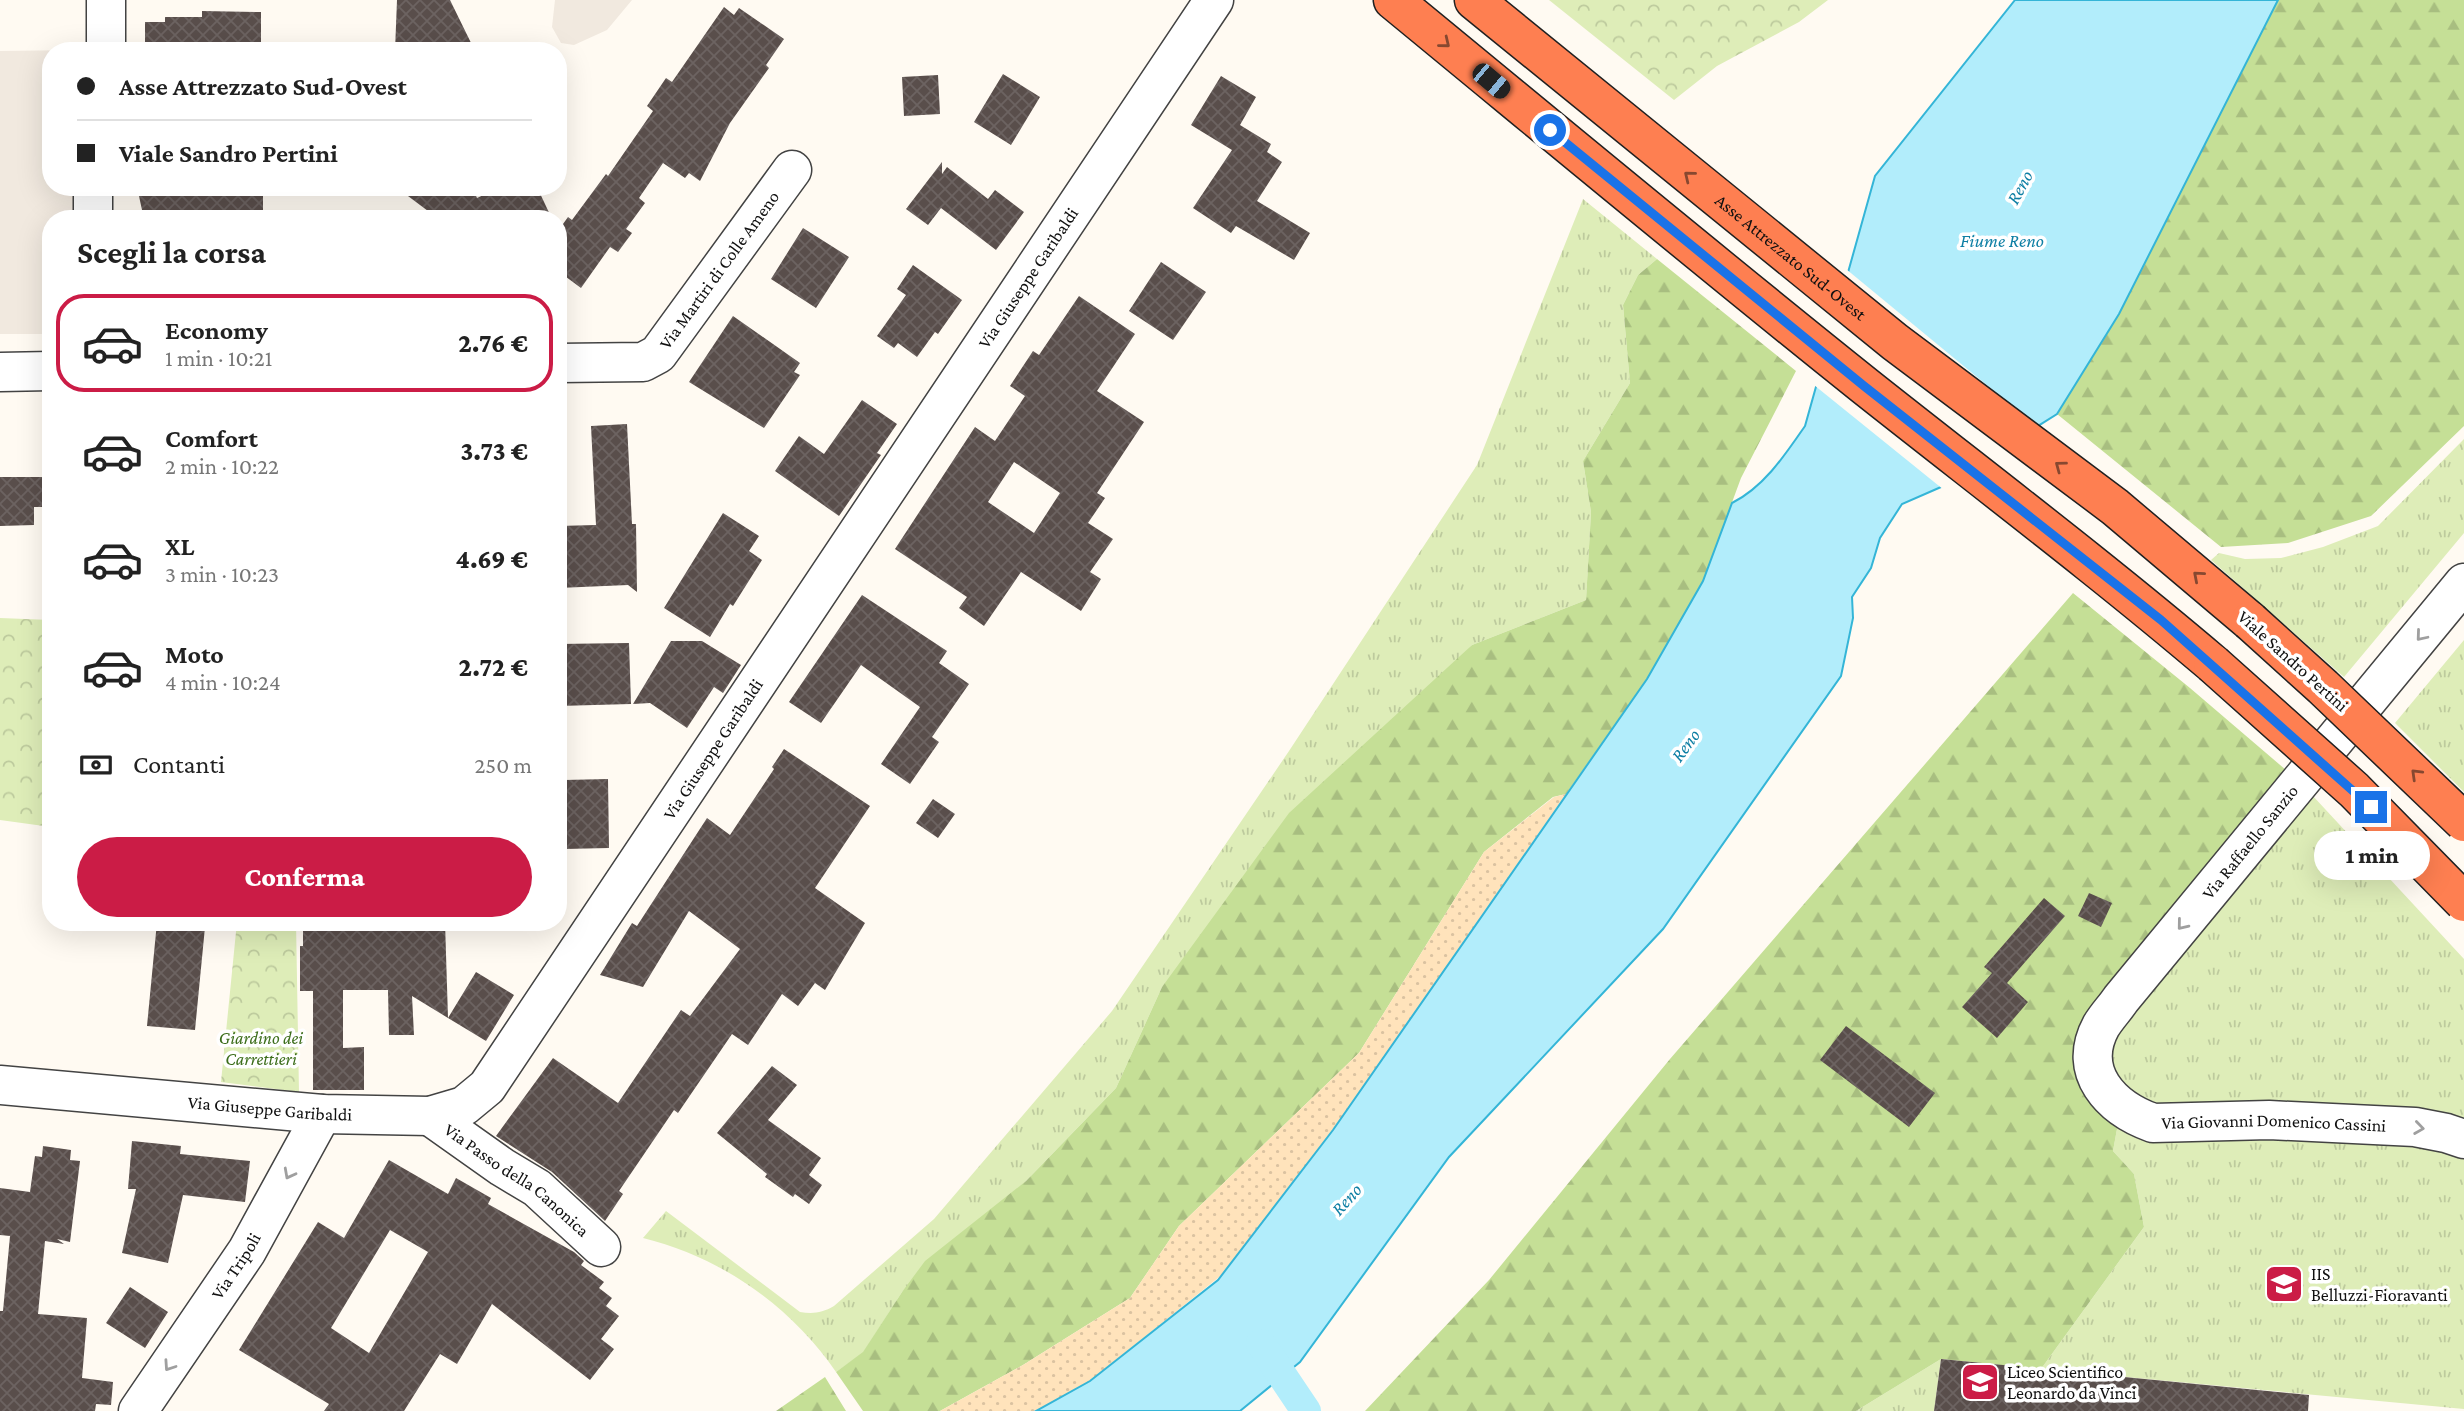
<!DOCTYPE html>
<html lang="it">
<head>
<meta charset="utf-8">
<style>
  :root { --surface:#fff; --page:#f2f2f2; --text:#222; --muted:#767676; --line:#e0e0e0; --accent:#cb1c46 }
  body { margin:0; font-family:"Crimson Pro",serif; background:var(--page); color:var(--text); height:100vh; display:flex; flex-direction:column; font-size:26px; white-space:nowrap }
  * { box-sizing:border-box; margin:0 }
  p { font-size:23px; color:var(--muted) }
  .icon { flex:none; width:38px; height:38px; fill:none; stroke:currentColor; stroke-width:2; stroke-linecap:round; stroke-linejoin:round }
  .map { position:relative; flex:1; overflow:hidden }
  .drawer { position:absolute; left:42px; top:210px; width:525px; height:721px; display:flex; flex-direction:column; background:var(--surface); border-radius:28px; box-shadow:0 7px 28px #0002 }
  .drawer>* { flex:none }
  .top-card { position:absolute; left:42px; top:42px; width:525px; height:154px; border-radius:28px; box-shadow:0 7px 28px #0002; display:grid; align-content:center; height:154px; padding:0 35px; background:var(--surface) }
  .end { position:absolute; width:32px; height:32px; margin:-16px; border:9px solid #1a73e8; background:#fff; box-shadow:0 0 0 4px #fff }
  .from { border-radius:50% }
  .bubble { position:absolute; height:49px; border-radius:24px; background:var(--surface); box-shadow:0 7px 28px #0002; font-size:23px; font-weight:800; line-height:49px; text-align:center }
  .car { position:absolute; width:21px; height:42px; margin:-21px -10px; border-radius:9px; box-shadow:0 0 5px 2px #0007; background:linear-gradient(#222 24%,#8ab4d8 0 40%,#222 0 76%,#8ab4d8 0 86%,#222 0) }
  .top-card b { display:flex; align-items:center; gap:24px; height:66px; font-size:26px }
  .top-card b+b { border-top:2px solid var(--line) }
  .top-card i { width:18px; height:18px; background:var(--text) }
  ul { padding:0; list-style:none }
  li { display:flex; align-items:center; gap:21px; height:98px; margin:0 14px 10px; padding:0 21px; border:4px solid transparent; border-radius:28px }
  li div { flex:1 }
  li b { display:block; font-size:26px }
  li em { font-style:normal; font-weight:800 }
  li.active { border-color:var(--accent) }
  li>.icon { width:63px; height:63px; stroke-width:1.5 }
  h2 { padding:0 35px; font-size:32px; line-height:84px }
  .pay { display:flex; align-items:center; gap:18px; height:77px; padding:0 35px; font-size:26px }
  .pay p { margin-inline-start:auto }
  .primary-button { display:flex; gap:14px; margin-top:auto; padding:14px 35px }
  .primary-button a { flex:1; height:80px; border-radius:42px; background:var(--accent); color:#fff; font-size:28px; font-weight:800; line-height:80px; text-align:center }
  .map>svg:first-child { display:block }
</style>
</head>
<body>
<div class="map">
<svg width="2464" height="1411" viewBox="0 0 2464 1411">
  <defs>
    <pattern id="grass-tufts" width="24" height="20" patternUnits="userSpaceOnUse" patternTransform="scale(1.75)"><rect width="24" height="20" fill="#deedb8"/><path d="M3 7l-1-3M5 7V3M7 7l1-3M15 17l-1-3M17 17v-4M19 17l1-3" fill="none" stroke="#bdca9d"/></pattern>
    <pattern id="forest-firs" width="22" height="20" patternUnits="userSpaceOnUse" patternTransform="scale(1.75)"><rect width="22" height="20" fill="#c5df96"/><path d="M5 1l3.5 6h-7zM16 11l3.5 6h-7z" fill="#a8be80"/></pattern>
    <pattern id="sand-dots" width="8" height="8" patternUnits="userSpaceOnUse" patternTransform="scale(1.75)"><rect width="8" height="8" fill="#ffe3bb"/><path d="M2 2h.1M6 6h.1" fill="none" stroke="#dac2a0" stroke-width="1.8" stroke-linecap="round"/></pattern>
    <pattern id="park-crowns" width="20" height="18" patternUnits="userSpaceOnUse" patternTransform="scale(1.75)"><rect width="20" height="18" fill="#deedb8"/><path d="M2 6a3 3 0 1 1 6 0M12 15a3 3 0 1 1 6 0" fill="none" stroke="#bdca9d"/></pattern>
    <pattern id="building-cross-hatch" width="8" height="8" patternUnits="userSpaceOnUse" patternTransform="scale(1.75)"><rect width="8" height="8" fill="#594e4b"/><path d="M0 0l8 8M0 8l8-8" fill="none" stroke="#6c6361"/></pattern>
  </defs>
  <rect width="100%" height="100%" fill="#fffaf2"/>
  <path fill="url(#grass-tufts)" d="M1583,199L1657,259L1638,275L1623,305L1630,383L1583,461L1591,512L1586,600L1472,645L1162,987L1116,1088L1026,1181L902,1292L863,1353L836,1372C791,1306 721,1257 643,1238L666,1211L800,1312C813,1314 822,1313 834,1306L934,1219L1112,1011L1289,751L1477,465Z
    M2464,439V533L2344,677L2211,560L2219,553L2245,559L2281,558L2323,547L2378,526Z
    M2464,640V792L2395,723Z
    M2300,782L2464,959V1409L2041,1369L2144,1227L2134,1174L2113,1151L2121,1107L2095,1042Z
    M1941,1359L1934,1411H1856Z"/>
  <path fill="url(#forest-firs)" d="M2278,0H2464V426L2371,516L2288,543L2221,547L2057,414L2119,314Z
    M1657,259L1796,371L1741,478L1703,581L1647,679L1566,794L1553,797L1484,852L1359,1053L1179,1226L1130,1298L1023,1365L940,1411H863L836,1372L863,1352L902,1292L925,1261L1026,1181L1116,1088L1162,987L1289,813L1472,645L1586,600L1591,512L1583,461L1630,383L1623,305L1638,275Z
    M2073,593L2190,688L2300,782L2101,1026L2121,1107L2113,1151L2134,1174L2144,1227L2041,1369L1941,1359L1856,1411H1365L1489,1280L1670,1059Z
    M825,1377L846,1411H776Z"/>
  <path fill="url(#sand-dots)" d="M1566,794L1333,1130L1285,1224L1090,1381L1036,1411H940L1023,1365L1130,1298L1179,1226L1359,1053L1484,852L1554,797Z"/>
  <path fill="url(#park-crowns)" d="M1549,0H1828L1799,22L1717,66L1674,100Z
    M0,618L51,620V827L0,820Z
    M237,922H296L299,1092L221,1082Z"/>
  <path fill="#f1e9df" d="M555,0H632L607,30L574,45L561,43L552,27Z
    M78,50L51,51V187H80L81,219H51V334H0V51Z"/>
  <path fill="#b2edfb" stroke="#34b5d7" stroke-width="2" d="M2015,0H2278L2119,314L2057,414L1941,487L1902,504L1880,538L1871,568L1852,597L1853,618L1841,676L1663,929L1449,1157L1300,1362L1240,1411H1036L1090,1381L1218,1280L1333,1130L1647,679L1703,581L1732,503C1764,487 1785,455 1805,426L1875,176Z"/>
  <path fill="#fffaf2" d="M1846,269L2040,429L1944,490L1814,385Z"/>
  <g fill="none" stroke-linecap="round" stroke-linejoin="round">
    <path stroke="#b2edfb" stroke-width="30" d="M1261,1344L1306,1411"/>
  </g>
  <path fill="url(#building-cross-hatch)" fill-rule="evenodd" d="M397,0H450L475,51H395Z
    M724,7L734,15L739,8L784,39L766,65L769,68L730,123L700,181L689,173L685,178L663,163L639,198L645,203L626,229L632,233L618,252L610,247L581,288L558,271V231L568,217L572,220L606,174L608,176L653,111L647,106L666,78L672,82Z
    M202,11L261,12V51H145V22H165V17H202Z
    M1003,74L1040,97L1011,145L974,122Z
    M938,75L940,114L904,116L902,77Z
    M1221,76L1256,97L1240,125L1271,144L1267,152L1282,162L1257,201L1310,233L1294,260L1236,226L1231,233L1193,208L1232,150L1191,125Z
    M942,162V174L947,167L988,199L995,190L1024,212L996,250L941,208L928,225L906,209Z
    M137,187H257V191H263V219H144Z
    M396,187H472L477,198L501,187H537L552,219H431L436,217Z
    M803,228L849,257L816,308L771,279Z
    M1161,262L1206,292L1173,340L1129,311Z
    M913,265L962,300L938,334L935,332L917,357L898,343L894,348L877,336L906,295L897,289Z
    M1079,296L1135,334L1097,391L1144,422L1097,493L1105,498L1088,523L1113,539L1090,572L1101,579L1081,611L1021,572L984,626L959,608L967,597L895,549L975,427L995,441L1025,396L1010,386L1033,351L1039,355ZM1014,462L1060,493L1034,533L988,502Z
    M733,316L800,363L794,372L800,375L764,428L689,382Z
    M862,400L897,424L877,453L881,455L839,516L775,471L799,436L824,454Z
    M627,424L632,524H636L637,592L628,585L558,588V526L596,525L591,426Z
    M0,477H51V507H34V525L0,526Z
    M723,513L759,536L749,551L762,560L733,606L730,604L710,637L664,608Z
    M862,595L947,651L939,663L969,684L932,737L939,742L910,784L881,764L920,707L861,665L821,723L789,702Z
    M671,641H702L741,665L723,693L714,687L687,728L650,703L633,704Z
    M629,643L631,704L558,706V644Z
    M784,749L870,806L815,888L865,923L825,990L815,983L798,1006L782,994L748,1045L732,1034L678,1113L674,1110L619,1191L623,1194L605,1221L552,1172L496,1136L553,1058L618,1103L681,1010L690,1016L740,949L689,911L643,987L600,975L632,923L637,926L707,818L730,835L774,769L772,767Z
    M608,779L609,848L565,849L564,780Z
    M933,799L955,814L938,838L916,823Z
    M2089,893L2112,903L2101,927L2078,916Z
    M2044,898L2065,916L2007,983L2028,1002L1997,1038L1962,1007L1992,973L1984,967Z
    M157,922L205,927L195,1030L147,1026Z
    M303,922H445L448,1018L412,996L414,1035H389L388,990H343V1048L364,1047V1090H313V991H300V946H303Z
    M476,972L514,995L486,1041L448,1018Z
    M1846,1026L1935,1093L1909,1127L1820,1060Z
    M772,1066L797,1085L768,1120L821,1158L809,1175L822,1185L809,1204L795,1194L793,1197L765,1177L767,1174L717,1133Z
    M132,1141L181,1146L180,1154L250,1161L245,1202L183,1195L168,1263L122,1253L136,1189H128Z
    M43,1146L71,1150L70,1160L80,1161L70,1242L57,1239L64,1244L45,1241L38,1314L87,1318L82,1378L113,1382L111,1405L96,1404L95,1411H0V1311H3L10,1236L0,1235V1188L30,1192L35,1156L42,1157Z
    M389,1160L448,1194L456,1178L491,1198L488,1204L574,1252L584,1261L581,1265L604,1282L599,1288L612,1298L606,1306L619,1316L601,1339L614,1349L590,1380L492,1304L457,1364L440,1354L404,1411H324L329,1404L239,1350L318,1222L344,1238ZM390,1230L428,1252L369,1353L331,1328Z
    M130,1287L168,1312L145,1348L106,1323Z
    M1941,1359L2309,1395L2308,1411H1934Z"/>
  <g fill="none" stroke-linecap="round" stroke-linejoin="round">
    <defs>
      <g id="minor">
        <path d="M106,0V51"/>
        <path d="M93,187V219"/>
        <path id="s1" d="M558,363L643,362L658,354L792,170"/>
        <path d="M0,372L51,371"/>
        <path id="s2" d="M2464,583L2121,999C2115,1008 2107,1016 2101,1026C2076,1072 2111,1108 2153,1123L2269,1120L2415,1127L2446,1133L2464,1139"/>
        <path id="s3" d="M0,1085L322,1114L430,1116L464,1106L487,1087L1214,0"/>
        <path id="s4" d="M430,1116L502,1167L537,1188L601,1247"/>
        <path id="s5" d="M138,1411L247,1251L322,1114"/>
      </g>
      <g id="highway">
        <path d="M1393,0C1550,129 1706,259 1865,386C1981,478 2100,568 2213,664"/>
        <path id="s6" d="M1474,0L1895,342L2115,507L2250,621"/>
      </g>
    </defs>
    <use href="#minor" stroke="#434343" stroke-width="41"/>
    <use href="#highway" stroke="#212121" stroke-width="41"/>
    <use href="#minor" stroke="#fff" stroke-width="38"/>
    <use href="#highway" stroke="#fe7f51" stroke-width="38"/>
    <defs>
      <path id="highway-bridge" d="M2250,621L2323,687L2464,822
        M2213,664L2354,790L2464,902"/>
    </defs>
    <use href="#highway-bridge" stroke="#212121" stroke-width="41" stroke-linecap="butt"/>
    <use href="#highway-bridge" stroke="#fe7f51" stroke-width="38"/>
  </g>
  <defs><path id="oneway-chevron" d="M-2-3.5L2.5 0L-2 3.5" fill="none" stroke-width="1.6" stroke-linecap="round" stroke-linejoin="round" transform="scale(1.75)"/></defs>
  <g stroke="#874830">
    <use href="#oneway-chevron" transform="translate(1445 43) rotate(39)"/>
    <use href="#oneway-chevron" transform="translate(1689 176) rotate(-141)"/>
    <use href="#oneway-chevron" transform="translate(2060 466) rotate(-143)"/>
    <use href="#oneway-chevron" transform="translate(2198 576) rotate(-139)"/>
    <use href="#oneway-chevron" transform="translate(2416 774) rotate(-136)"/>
  </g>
  <g stroke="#9f9f9f">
    <use href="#oneway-chevron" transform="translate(2421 636) rotate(130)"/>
    <use href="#oneway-chevron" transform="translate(2182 925) rotate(129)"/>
    <use href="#oneway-chevron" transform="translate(2419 1128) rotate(8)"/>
    <use href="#oneway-chevron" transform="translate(289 1174) rotate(118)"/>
    <use href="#oneway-chevron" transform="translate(169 1366) rotate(124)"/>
  </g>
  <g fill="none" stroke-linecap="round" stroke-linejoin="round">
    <path stroke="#1a73e8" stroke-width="9" d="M1550,130L1864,386L2161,620L2371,807"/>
  </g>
  <defs>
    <symbol id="school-square" viewBox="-11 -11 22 22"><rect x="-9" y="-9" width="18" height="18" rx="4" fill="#cb1c46" stroke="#fff"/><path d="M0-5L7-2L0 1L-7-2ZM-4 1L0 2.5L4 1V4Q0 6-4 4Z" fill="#fff"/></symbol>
  </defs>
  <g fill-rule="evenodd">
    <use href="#school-square" x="2262" y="1262" width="44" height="44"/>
    <use href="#school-square" x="1958" y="1360" width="44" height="44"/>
  </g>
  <g text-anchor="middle" stroke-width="7" stroke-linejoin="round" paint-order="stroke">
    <g font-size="18" fill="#101010" stroke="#fff">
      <text dy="6" stroke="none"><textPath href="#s6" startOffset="408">Asse Attrezzato Sud-Ovest</textPath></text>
      <text dy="6" stroke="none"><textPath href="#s1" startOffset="206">Via Martiri di Colle Ameno</textPath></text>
      <text dy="6" stroke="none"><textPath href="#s3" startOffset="1470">Via Giuseppe Garibaldi</textPath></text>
      <text transform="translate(2293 661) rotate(42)" y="6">Viale Sandro Pertini</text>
      <text dy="6" stroke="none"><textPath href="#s3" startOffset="903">Via Giuseppe Garibaldi</textPath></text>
      <text transform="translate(2250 842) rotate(-51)" y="6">Via Raffaello Sanzio</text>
      <text dy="6" stroke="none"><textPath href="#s3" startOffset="271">Via Giuseppe Garibaldi</textPath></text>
      <text dy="6" stroke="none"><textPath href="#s2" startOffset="821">Via Giovanni Domenico Cassini</textPath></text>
      <text dy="6" stroke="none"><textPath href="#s4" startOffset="108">Via Passo della Canonica</textPath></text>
      <text dy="6" stroke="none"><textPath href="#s5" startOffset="175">Via Tripoli</textPath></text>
    </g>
    <g font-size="18" font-style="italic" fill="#3b6d1a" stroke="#fff">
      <text x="261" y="1044">Giardino dei<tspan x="261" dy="21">Carrettieri</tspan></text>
    </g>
    <g font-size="18" fill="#101010" stroke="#fff" text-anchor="start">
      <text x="2311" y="1280">IIS<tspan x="2311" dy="21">Belluzzi-Fioravanti</tspan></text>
      <text x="2007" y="1378">Liceo Scientifico<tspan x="2007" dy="21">Leonardo da Vinci</tspan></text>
    </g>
    <g font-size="19" font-style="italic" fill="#0e7fa4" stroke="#fff">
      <text transform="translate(2019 187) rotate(-62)" y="7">Reno</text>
      <text x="2002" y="247">Fiume Reno</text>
      <text transform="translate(1685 745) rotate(-54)" y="7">Reno</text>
      <text transform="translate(1346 1199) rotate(-48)" y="7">Reno</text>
    </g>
  </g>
</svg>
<i class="end from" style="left:1550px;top:130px"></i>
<i class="end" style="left:2371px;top:807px"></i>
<div class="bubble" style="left:2314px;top:831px;width:116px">1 min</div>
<i class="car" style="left:1491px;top:81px;rotate:130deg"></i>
<div class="top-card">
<b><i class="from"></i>Asse Attrezzato Sud-Ovest</b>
<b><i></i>Viale Sandro Pertini</b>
</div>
<section class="drawer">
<h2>Scegli la corsa</h2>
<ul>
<li class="active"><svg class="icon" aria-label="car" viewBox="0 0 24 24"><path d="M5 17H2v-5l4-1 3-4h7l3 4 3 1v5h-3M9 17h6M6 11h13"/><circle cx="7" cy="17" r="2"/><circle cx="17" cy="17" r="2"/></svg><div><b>Economy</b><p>1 min · 10:21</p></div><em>2.76 €</em></li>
<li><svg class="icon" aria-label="car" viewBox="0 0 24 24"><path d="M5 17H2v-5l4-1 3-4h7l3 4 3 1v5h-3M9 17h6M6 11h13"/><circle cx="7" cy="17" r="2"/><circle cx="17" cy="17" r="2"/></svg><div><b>Comfort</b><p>2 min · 10:22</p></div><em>3.73 €</em></li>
<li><svg class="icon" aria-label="car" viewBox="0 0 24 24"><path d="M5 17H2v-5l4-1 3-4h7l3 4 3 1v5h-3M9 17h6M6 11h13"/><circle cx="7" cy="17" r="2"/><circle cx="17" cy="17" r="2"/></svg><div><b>XL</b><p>3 min · 10:23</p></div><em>4.69 €</em></li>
<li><svg class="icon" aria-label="car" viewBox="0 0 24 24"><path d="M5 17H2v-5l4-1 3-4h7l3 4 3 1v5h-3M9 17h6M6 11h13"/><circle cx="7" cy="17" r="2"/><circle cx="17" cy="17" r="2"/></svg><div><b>Moto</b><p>4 min · 10:24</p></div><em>2.72 €</em></li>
</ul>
<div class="pay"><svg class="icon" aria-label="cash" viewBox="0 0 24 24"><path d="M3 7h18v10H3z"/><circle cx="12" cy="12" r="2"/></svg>Contanti<p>250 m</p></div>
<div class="primary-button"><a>Conferma</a></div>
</section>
</div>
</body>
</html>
